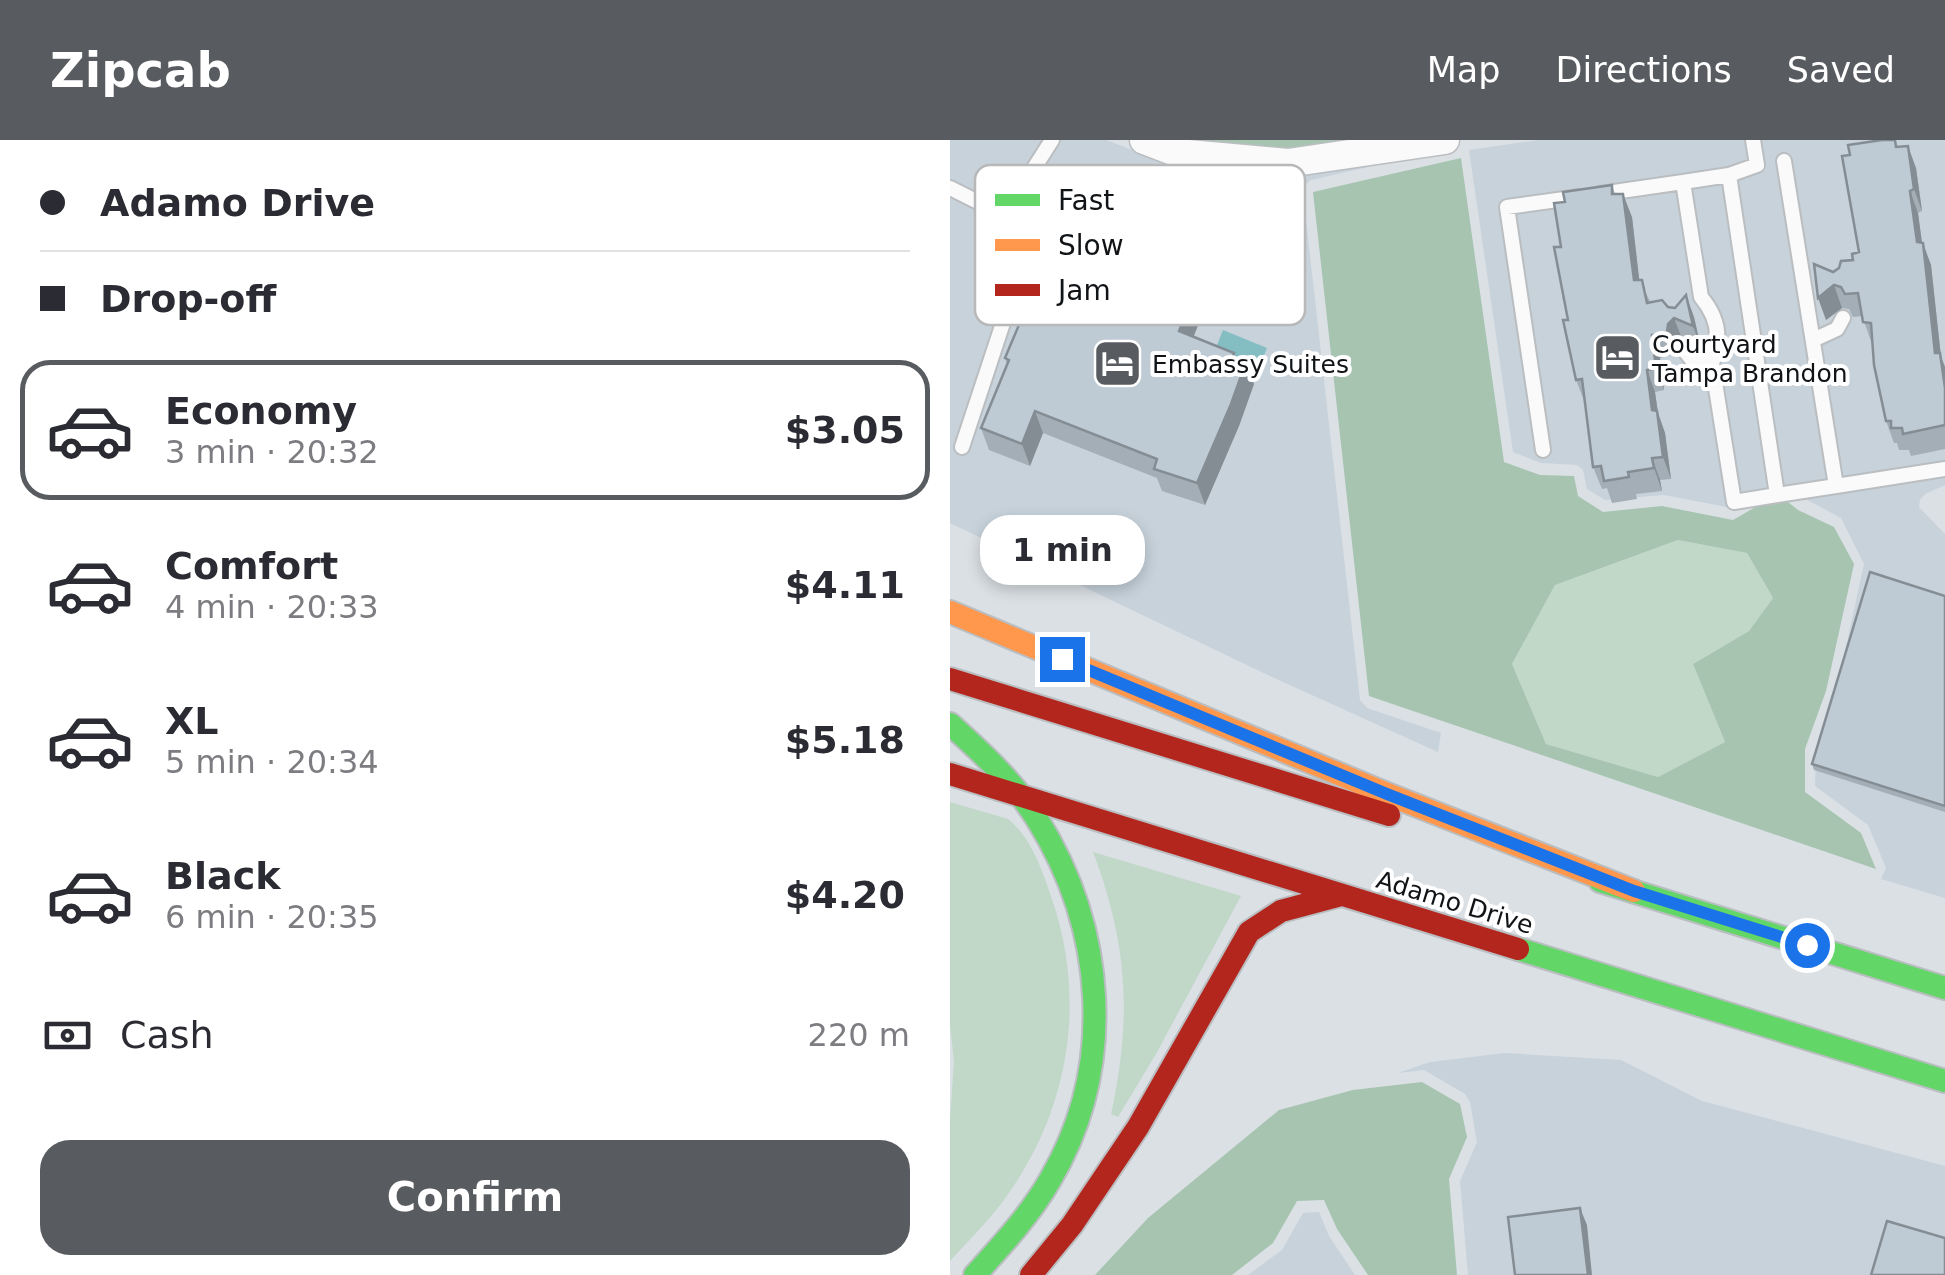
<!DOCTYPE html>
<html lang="en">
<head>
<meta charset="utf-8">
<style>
  :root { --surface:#fff; --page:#f2f2f3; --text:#2b2b33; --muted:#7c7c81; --line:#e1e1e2; --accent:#585b5f }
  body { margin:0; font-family:"DejaVu Sans",sans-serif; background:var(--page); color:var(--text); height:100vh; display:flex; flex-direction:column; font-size:38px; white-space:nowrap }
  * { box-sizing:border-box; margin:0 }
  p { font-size:32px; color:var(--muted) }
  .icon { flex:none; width:55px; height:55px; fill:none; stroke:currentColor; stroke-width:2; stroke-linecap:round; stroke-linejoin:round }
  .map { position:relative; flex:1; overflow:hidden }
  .details { display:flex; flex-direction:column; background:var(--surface); width:950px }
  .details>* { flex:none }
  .banner { display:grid; align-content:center; height:220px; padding:0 40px; background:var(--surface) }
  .end { position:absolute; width:45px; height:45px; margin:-22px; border:12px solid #1a73e8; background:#fff; box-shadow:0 0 0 5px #fff }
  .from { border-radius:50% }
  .bubble { position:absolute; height:70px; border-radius:30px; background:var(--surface); box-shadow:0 5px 15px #0003; font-size:32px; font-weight:700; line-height:70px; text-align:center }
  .banner b { display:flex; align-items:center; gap:35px; height:95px; font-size:38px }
  .banner b+b { border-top:2px solid var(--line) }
  .banner i { width:25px; height:25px; background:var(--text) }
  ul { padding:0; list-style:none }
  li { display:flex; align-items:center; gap:30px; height:140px; margin:0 20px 15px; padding:0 20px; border:5px solid transparent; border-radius:30px }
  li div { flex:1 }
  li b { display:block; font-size:38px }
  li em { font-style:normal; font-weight:700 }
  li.current { border-color:var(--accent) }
  li>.icon { width:90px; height:90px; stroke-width:1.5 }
  .pay { display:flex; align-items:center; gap:25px; height:110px; padding:0 40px; font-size:38px }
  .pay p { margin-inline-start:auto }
  .action { display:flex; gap:20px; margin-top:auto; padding:20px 40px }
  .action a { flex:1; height:115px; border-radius:30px; background:var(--accent); color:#fff; font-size:40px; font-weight:700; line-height:115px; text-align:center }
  header { display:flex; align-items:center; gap:60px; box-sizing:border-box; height:140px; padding:0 50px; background:var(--accent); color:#fff }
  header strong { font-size:48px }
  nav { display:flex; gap:55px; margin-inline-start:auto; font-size:35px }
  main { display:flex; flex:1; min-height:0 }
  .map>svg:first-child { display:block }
</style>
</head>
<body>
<header>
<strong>Zipcab</strong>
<nav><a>Map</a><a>Directions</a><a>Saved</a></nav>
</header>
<main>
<section class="details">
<div class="banner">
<b><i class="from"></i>Adamo Drive</b>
<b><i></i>Drop-off</b>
</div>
<ul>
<li class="current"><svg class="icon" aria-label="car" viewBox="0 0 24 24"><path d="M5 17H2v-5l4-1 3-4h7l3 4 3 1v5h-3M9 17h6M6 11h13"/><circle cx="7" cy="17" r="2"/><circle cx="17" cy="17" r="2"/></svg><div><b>Economy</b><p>3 min · 20:32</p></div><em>$3.05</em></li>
<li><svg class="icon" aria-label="car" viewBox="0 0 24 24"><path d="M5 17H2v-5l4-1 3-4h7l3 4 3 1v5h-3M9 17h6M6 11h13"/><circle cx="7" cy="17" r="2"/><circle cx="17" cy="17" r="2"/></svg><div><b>Comfort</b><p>4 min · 20:33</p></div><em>$4.11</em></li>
<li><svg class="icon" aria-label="car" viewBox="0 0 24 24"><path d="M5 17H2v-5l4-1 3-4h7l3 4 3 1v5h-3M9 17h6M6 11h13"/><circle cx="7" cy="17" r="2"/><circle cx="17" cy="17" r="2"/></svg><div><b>XL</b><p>5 min · 20:34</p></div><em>$5.18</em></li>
<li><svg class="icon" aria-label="car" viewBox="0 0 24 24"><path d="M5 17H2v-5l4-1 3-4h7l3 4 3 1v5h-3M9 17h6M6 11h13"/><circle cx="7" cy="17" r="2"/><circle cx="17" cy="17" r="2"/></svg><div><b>Black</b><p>6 min · 20:35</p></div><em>$4.20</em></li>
</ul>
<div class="pay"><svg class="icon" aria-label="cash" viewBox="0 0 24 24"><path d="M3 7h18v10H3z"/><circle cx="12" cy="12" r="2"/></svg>Cash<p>220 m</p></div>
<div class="action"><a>Confirm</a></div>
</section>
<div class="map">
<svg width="995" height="1135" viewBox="0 0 995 1135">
  <rect width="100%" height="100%" fill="#dbe0e5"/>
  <path fill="#c7d2db" d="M0,0H156L224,26L337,37L440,22L361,40L354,46L353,53L410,560L417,568L491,593L488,612L322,537L0,383Z
    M589,0H995V345L975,354L970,360L969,367L995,394V758L931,739L936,728L918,685L865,646L866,612L886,553L914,424L891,378L826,343L782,368L714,355L655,360L637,349L633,330L627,325L591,323L563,312L519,10Z
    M555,913L671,920L752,961L995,1026V1135H518L510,1041L527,1002L520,962L515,954L474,930L448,933L480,922Z
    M369,1072L379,1096L405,1135H298L332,1110L353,1073Z"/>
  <path fill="#c1d8c8" d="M728,400L797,413L823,458L799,491L743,524L775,602L708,637L596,604L562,524L605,445Z
    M0,662L58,679C81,697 93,732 102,759C137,862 119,970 56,1057C40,1080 19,1100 0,1121V979L4,921L0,886Z
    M143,712L291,756L206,914L168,977L161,974C182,877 178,805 143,712Z"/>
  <path fill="#a6c4b0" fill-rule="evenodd" d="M241,0H401L338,9Z
    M511,18L554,322L590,335L624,336L628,356L653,372L712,366L783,380L828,354L848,370L884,387L904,424L876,551L855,609V652L911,693L926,729L419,556L363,52ZM728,400L797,413L823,458L799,491L743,524L775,602L708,637L596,604L562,524L605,445Z
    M472,942L510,964L517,997L499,1039L507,1135H418L387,1089L374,1060L347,1061L323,1103L282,1135H145L198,1078L329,970L403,950Z"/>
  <path fill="#84bec3" d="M273,190L317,208L309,228L269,212L267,205Z"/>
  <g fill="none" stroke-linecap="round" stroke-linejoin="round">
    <defs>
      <path id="lane" d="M779,35L733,42L751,157C768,177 772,199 762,223L784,362L827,355L779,35L807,25L803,0
        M0,48L54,75L123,85L191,81L233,88L278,108
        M650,54L733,42
        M54,75L102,0
        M156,83L191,109L215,118
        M250,131L335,162
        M863,200L887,189L893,178
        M735,211L742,220L762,223
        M12,307L87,80
        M593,310L557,67L629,57
        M886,346L995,329
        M827,355L886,346L834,21"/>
      <path id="street" d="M194,0L228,13L338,23L495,0"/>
      <path id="fast" d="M0,584C32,613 64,642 87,679C155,788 167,926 100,1040C80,1075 52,1105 25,1135
        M650,741L995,848
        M568,809L995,941"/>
      <path id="slow" d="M0,472L437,654L684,751"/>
      <path id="jam" d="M0,539L439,675
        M0,634L568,809
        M81,1135L122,1085L188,987L299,792L331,771L391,755"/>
    </defs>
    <use href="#lane" stroke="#babec1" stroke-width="18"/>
    <use href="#street" stroke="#babec1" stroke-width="31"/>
    <use href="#fast" stroke="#babec1" stroke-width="26"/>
    <use href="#slow" stroke="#babec1" stroke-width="26"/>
    <use href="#jam" stroke="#babec1" stroke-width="26"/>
    <use href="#lane" stroke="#fafafb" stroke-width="14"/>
    <use href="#street" stroke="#fafafb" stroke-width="28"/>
    <use href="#fast" stroke="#63d668" stroke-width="22"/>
    <use href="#slow" stroke="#ff974d" stroke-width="22"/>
    <use href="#jam" stroke="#b3261e" stroke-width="22"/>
  </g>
  <path fill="#a3aeb6" d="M945,0L948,7L966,28L972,71L968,73L972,103L981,125L991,217L995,227V309L961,316L959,310H949L947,303H944L936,281L922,204L912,176L903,177L899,169L892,168L876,180L883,132L903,120L909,112L900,15Z
    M662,45L665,54L682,77L689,140L701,163L744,177L751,208L733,201L726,206L725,214L710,218L714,250L705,252L708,273L715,293L721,339L710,340L712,351L686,354L687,359L662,363L657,348L652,349L643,327L635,263L626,240L618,180L611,107L615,62Z
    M212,86L248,93L256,115L254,121L244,122L241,127L246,141L238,160L241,161L249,183L243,197L286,218L304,244L289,286L255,365L212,351L207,338L93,293L80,326L39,310L31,288L57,224L55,218L74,181L199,116L217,101Z
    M995,456V672L864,630L862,624Z"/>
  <path fill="#858d94" d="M958,6L966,28L972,71L964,49Z
    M960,51L968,73L975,125L967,102Z
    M673,54L682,77L692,163L684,140Z
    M248,93L256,115L254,121L246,99Z
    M236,100L244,122L241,127L246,141L231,176L223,154L232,106Z
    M973,103L981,125L991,217L995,227V248L985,213Z
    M884,145L892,168L876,180L868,158Z
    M736,155L744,177L751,208L743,186Z
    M241,161L249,183L237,213L229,191Z
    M724,178L733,201L726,206L725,214L717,192L718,184Z
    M702,195L710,218L714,250L706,228Z
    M284,213L292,233L296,222L304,244L289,286L255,365L247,343Z
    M697,230L705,252L708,273L715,293L721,339L713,317L702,270Z
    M85,271L93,293L80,326L72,304Z
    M702,318L710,340L712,351L704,328Z
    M630,1068L637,1085L642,1135H638Z"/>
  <path fill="#becad4" stroke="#858d94" stroke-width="2.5" d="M932,0H945L946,7L958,6L964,49L960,51L967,102L973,103L985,213H990L995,248V285L953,294L952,288H941V281H936L924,225L921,183L913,182L908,153L895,154L891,147L884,145L868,158L864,124L883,132L889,128L891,121L903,120L902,114L909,112L892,16L900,15L898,5Z
    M662,45V54H673L684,140H692L697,163L712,160L718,167L725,168L736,155L743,186L724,178L718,184L717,192L702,195L706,228L697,230L702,270L707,271L713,317L702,318L704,328L678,332L679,337L654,341L651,326L643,327L632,239L626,240L613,180H618L604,107H611L604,63L615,62L613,52Z
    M214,79L248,93L246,99L236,100L232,106L238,119L223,154L241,161L229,191L284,213L283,216L296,222L281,264L247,343L204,329L207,319L85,271L72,304L31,288L59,220L55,218L71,180L74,181L114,82L199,116L204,106H211L218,100V93L212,86Z
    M920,432L995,456V666L862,624Z
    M630,1068L638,1135H565L558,1077Z
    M937,1081L995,1098V1135H921Z"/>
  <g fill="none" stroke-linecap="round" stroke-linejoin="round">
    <path stroke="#1a73e8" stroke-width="12" d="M112,519L437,654L684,751L857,805"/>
  </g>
  <defs>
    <symbol id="hotel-square" viewBox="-11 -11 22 22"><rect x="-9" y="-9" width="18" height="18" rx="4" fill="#585b5f" stroke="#fff"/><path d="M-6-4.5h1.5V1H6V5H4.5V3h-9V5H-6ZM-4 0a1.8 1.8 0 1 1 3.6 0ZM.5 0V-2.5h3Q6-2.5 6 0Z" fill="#fff"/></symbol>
  </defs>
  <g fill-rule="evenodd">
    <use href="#hotel-square" x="640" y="190" width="55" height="55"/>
    <use href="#hotel-square" x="140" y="196" width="55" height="55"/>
  </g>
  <g text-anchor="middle" stroke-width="8" stroke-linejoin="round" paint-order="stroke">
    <g font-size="25" fill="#111417" stroke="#fff" text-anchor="start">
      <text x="702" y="213">Courtyard<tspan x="702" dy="29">Tampa Brandon</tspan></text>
      <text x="202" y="233">Embassy Suites</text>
    </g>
    <g font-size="25" fill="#111417" stroke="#fff">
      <text transform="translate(505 762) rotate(17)" y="9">Adamo Drive</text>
    </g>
  </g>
  <rect x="25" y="25" width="330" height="160" rx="15" fill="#fff" stroke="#b8b8b9" stroke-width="2.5"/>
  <rect x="45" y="54" width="45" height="12" fill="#63d668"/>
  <rect x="45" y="99" width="45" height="12" fill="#ff974d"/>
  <rect x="45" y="144" width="45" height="12" fill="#b3261e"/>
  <g font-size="28" fill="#111417">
    <text x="108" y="70">Fast</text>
    <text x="108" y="115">Slow</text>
    <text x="108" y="160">Jam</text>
  </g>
</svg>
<i class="end from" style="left:857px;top:805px"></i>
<i class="end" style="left:112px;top:519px"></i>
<div class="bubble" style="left:30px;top:375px;width:165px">1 min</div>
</div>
</main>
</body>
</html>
